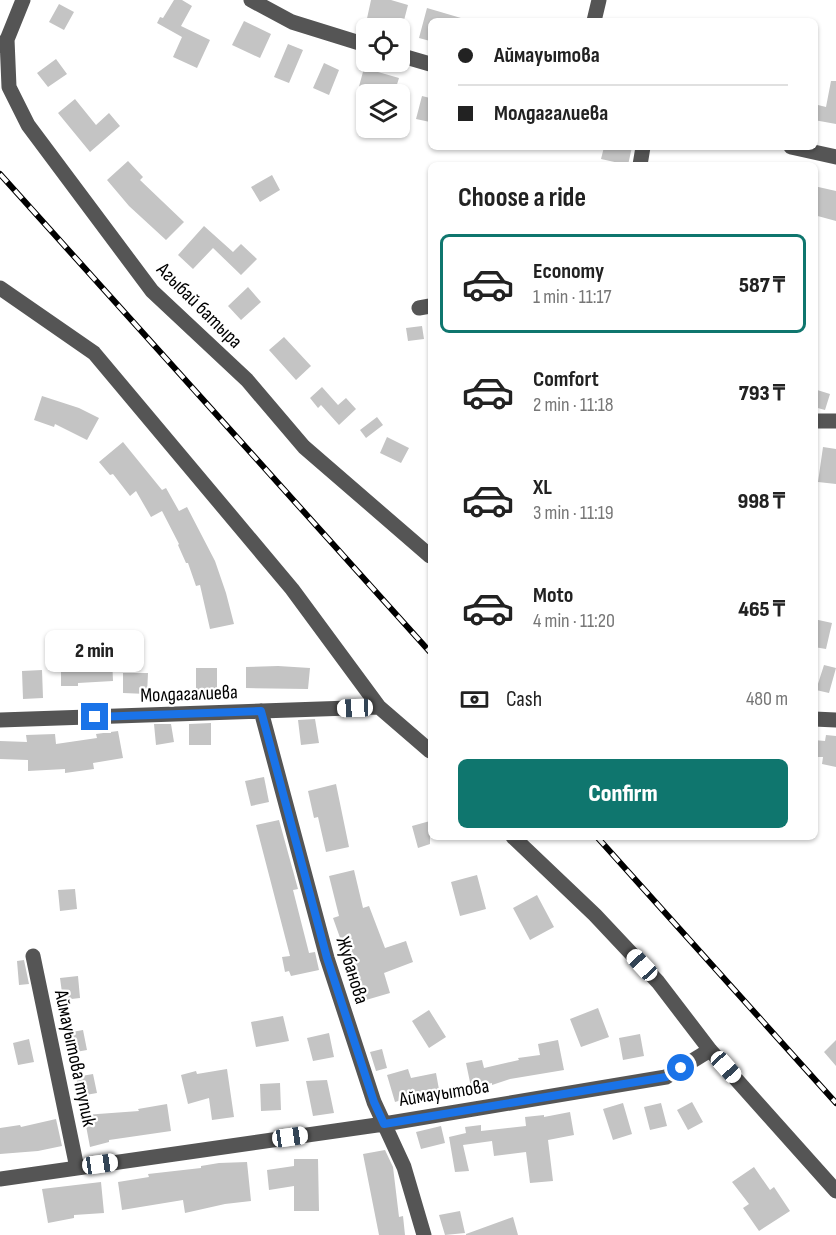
<!DOCTYPE html>
<html lang="en">
<head>
<meta charset="utf-8">
<style>
  :root { --surface:#fff; --page:#f6f6f6; --text:#222; --muted:#767676; --line:#e0e0e0; --accent:#0f766e }
  body { margin:0; font-family:"Sofia Sans Condensed",sans-serif; background:var(--page); color:var(--text); height:100vh; display:flex; flex-direction:column; font-size:22px; white-space:nowrap }
  * { box-sizing:border-box; margin:0 }
  p { font-size:20px; color:var(--muted) }
  .icon { flex:none; width:33px; height:33px; fill:none; stroke:currentColor; stroke-width:2; stroke-linecap:round; stroke-linejoin:round }
  .map { position:relative; flex:1; overflow:hidden }
  .panel { position:absolute; left:428px; top:162px; width:390px; height:678px; display:flex; flex-direction:column; background:var(--surface); border-radius:9px; box-shadow:0 2px 4px #0004 }
  .panel>* { flex:none }
  .hud { position:absolute; left:428px; top:18px; width:390px; height:132px; border-radius:9px; box-shadow:0 2px 4px #0004; display:grid; align-content:center; height:132px; padding:0 30px; background:var(--surface) }
  .tools { position:absolute; left:356px; top:18px; display:grid; gap:12px }
  .tools a { display:grid; place-items:center; width:54px; height:54px; border-radius:9px; background:var(--surface); box-shadow:0 2px 4px #0004; font-size:30px }
  .end { position:absolute; width:27px; height:27px; margin:-14px; border:8px solid #1a73e8; background:#fff; box-shadow:0 0 0 3px #fff }
  .from { border-radius:50% }
  .bubble { position:absolute; height:42px; border-radius:9px; background:var(--surface); box-shadow:0 2px 4px #0004; font-size:20px; font-weight:800; line-height:42px; text-align:center }
  .car { position:absolute; width:18px; height:36px; margin:-18px -9px; border-radius:8px; box-shadow:0 0 4px 2px #0007; background:linear-gradient(#fff 24%,#345 0 40%,#fff 0 76%,#345 0 86%,#fff 0) }
  .hud b { display:flex; align-items:center; gap:21px; height:57px; font-size:22px }
  .hud b+b { border-top:2px solid var(--line) }
  .hud i { width:15px; height:15px; background:var(--text) }
  ul { padding:0; list-style:none }
  li { display:flex; align-items:center; gap:18px; height:99px; margin:0 12px 9px; padding:0 18px; border:3px solid transparent; border-radius:9px }
  li div { flex:1 }
  li b { display:block; font-size:22px }
  li em { font-style:normal; font-weight:800 }
  li.selected { border-color:var(--accent) }
  li>.icon { width:54px; height:54px; stroke-width:1.5 }
  h2 { padding:0 30px; font-size:27px; line-height:72px }
  .pay { display:flex; align-items:center; gap:15px; height:66px; padding:0 30px; font-size:22px }
  .pay p { margin-inline-start:auto }
  .button { display:flex; gap:12px; margin-top:auto; padding:12px 30px }
  .button a { flex:1; height:69px; border-radius:9px; background:var(--accent); color:#fff; font-size:24px; font-weight:800; line-height:69px; text-align:center }
  .map>svg:first-child { display:block }
</style>
</head>
<body>
<div class="map">
<svg width="836" height="1235" viewBox="0 0 836 1235">
  <rect width="100%" height="100%" fill="#fff"/>
  <path fill="#c4c4c4" d="M174,0H182L192,6L181,26L210,40L197,68L173,57L182,37L157,23L160,17L163,18Z
    M371,0H391L408,5L402,28H377L378,26L366,23Z
    M59,4L74,12L64,30L49,22Z
    M427,8L461,18L460,21H430V41L419,38Z
    M244,21L271,34L260,58L232,45Z
    M288,44L303,50L289,83L274,77Z
    M56,59L67,74L48,87L37,73Z
    M324,63L339,70L329,95L313,88Z
    M364,68L399,78L394,94H357Z
    M831,81H836V124L814,120V104L826,107Z
    M422,96L430,98V122L416,119Z
    M75,99L96,125L109,113L120,126L90,152L58,113Z
    M604,147H632L628,165L601,159Z
    M128,161L143,177L140,180L184,222L166,240L129,206L107,180Z
    M272,175L280,190L260,202L251,187Z
    M814,186L836,191V221L814,215Z
    M204,226L233,252L241,244L257,259L241,275L213,248L193,269L178,255Z
    M248,287L261,302L241,320L228,306Z
    M422,326L424,339L408,341L406,328Z
    M284,337L311,366L296,380L269,350Z
    M322,387L338,405L346,398L356,409L339,425L321,405L318,408L310,398Z
    M814,389L830,394L825,410L814,407Z
    M42,396L79,408L99,418L87,440L55,424L54,427L34,420Z
    M377,417L383,425L366,438L360,430Z
    M387,437L409,448L401,463L380,453Z
    M123,442L162,490L166,488L179,511L187,507L215,561L226,593L234,624L210,629L200,585L196,586L188,563H186L178,545L179,544L162,511L151,517L136,491L130,496L113,474L110,475L99,462Z
    M823,447L836,449V484L818,482Z
    M814,619L832,623L826,649L814,647Z
    M112,657L113,681L78,683V686H61V669H91L90,658Z
    M824,665L836,668L829,693L816,690Z
    M278,666L310,668L308,689L246,688V667Z
    M196,668H217V689L196,690Z
    M42,670L43,698L23,699L22,671Z
    M123,673H148L147,694L123,693Z
    M315,719L319,743L301,745L298,720Z
    M211,723V745H189V724Z
    M154,724H171L174,742L156,745Z
    M118,731L123,758L93,763L94,769L65,773V769L28,771V760L0,759V741L27,742L26,735L55,734L56,744L97,738L96,734Z
    M826,735L836,736V767L822,764L823,757H814V740L825,741Z
    M264,777L269,802L251,806L245,781Z
    M336,784L349,847L326,852L318,817L314,818L308,791Z
    M279,820L298,889L293,890L309,953L315,952L319,970L291,976L289,971L285,972L282,957L290,956L256,825Z
    M430,821V844L418,848L412,826Z
    M354,870L363,908L369,906L385,948L406,941L413,962L384,973L390,993L366,1000L349,944L343,946L333,918L339,916L329,876Z
    M477,875L486,909L460,916L451,882Z
    M75,889L77,909L60,911L58,890Z
    M537,895L554,927L530,940L513,908Z
    M24,960L29,984L19,985L17,961Z
    M78,976L80,998L63,1000L60,978Z
    M598,1008L609,1037L581,1047L570,1019Z
    M429,1010L446,1037L429,1048L412,1021Z
    M283,1016L289,1041L256,1047L251,1022Z
    M83,1030L87,1050L70,1053L66,1033Z
    M329,1033L334,1057L313,1061L307,1038Z
    M640,1034L644,1056L623,1060L619,1038Z
    M29,1039L34,1062L18,1065L13,1043Z
    M558,1040L564,1070L510,1079L492,1085V1083L471,1087L466,1063L482,1060L484,1068L519,1060L518,1058L540,1055L538,1044Z
    M836,1040V1066L824,1052Z
    M382,1049L387,1068L376,1071L370,1052Z
    M227,1069L234,1117L212,1120L209,1098L188,1104L181,1075L196,1071L197,1074Z
    M408,1069L411,1078L436,1073L440,1095L424,1097V1093L395,1102L387,1075Z
    M93,1074L97,1093L80,1096L76,1077Z
    M327,1080L334,1113L313,1116L306,1081Z
    M280,1083L281,1110L261,1111L260,1084Z
    M692,1102L703,1122L688,1130L677,1110Z
    M623,1103L632,1134L613,1140L603,1109Z
    M661,1103L667,1126L650,1130L644,1107Z
    M167,1104L171,1131L109,1140V1142L90,1147L84,1115L139,1111L138,1109Z
    M570,1112L574,1135L548,1140L553,1181L530,1183L526,1152L494,1156L492,1141L463,1145L469,1171L455,1172L449,1137L466,1133L465,1127L481,1125V1131L526,1126L525,1117L544,1115V1117Z
    M56,1119L62,1146L38,1151L0,1154V1128L20,1125L21,1127Z
    M441,1126L445,1143L421,1149L416,1132Z
    M385,1150L393,1167L399,1217L403,1216L405,1235H379L363,1154Z
    M294,1159H318L319,1211H294V1186L269,1190L267,1170L294,1166Z
    M247,1162L251,1201L225,1204L185,1213L183,1200L122,1210L118,1182L149,1177L148,1174L201,1168V1166L219,1163Z
    M754,1167L770,1190L774,1187L790,1211L759,1231L743,1208L749,1204L732,1182Z
    M101,1182L104,1213L74,1215V1218L48,1223L42,1189Z
    M460,1211L465,1233L445,1235L439,1215Z
    M513,1217L518,1235H466V1234Z"/>
  <g fill="none" stroke-linecap="round" stroke-linejoin="round">
    <path stroke="#555" stroke-width="15" d="M251,0L292,22L366,45
      M594,21L599,0
      M7,39L9,87L28,125L152,291L247,380L304,447L430,556
      M4,47L23,0
      M399,55L430,64
      M791,147L836,157
      M640,165L643,147
      M0,288L94,353L292,589L379,707L430,751
      M419,308L430,306
      M814,421H836
      M261,711L327,958L374,1102L404,1167L424,1235
      M814,719L836,720
      M0,720L379,707
      M513,837L595,915L658,982L710,1050L836,1191
      M33,956L77,1168
      M0,1179L384,1124L666,1077L710,1050"/>
    <defs>
      <path id="rail" d="M0,174L430,652
        M597,837L836,1103"/>
    </defs>
    <use href="#rail" stroke="#000" stroke-width="6"/>
    <use href="#rail" stroke="#fff" stroke-width="4" stroke-dasharray="11" stroke-linecap="butt"/>
  </g>
  <g fill="none" stroke-linecap="round" stroke-linejoin="round">
    <path stroke="#1a73e8" stroke-width="8" d="M95,717L261,711L327,958L374,1102L384,1124L666,1077L681,1068"/>
  </g>
  <g text-anchor="middle" stroke-width="4.5" stroke-linejoin="round" paint-order="stroke">
    <g font-size="20" fill="#000" stroke="#fff">
      <text transform="translate(200 305) rotate(45)" y="7">Агыбай батыра</text>
      <text transform="translate(189 693) rotate(-2)" y="7">Молдагалиева</text>
      <text transform="translate(353 970) rotate(73)" y="7">Жубанова</text>
      <text transform="translate(76 1058) rotate(78)" y="7">Аймауытова тупик</text>
      <text transform="translate(444 1092) rotate(-9)" y="7">Аймауытова</text>
    </g>
  </g>
</svg>
<div class="tools">
<a><svg class="icon" aria-label="locate" viewBox="0 0 24 24"><circle cx="12" cy="12" r="6"/><path d="M12 2v4M12 18v4M2 12h4M18 12h4"/></svg></a>
<a><svg class="icon" aria-label="layers" viewBox="0 0 24 24"><path d="M12 4l9 5-9 5-9-5zM3 14l9 5 9-5"/></svg></a>
</div>
<i class="end from" style="left:681px;top:1068px"></i>
<i class="end" style="left:95px;top:717px"></i>
<div class="bubble" style="left:45px;top:630px;width:99px">2 min</div>
<i class="car" style="left:355px;top:708px;rotate:268deg"></i>
<i class="car" style="left:642px;top:965px;rotate:317deg"></i>
<i class="car" style="left:726px;top:1067px;rotate:138deg"></i>
<i class="car" style="left:290px;top:1137px;rotate:82deg"></i>
<i class="car" style="left:100px;top:1164px;rotate:82deg"></i>
<div class="hud">
<b><i class="from"></i>Аймауытова</b>
<b><i></i>Молдагалиева</b>
</div>
<section class="panel">
<h2>Choose a ride</h2>
<ul>
<li class="selected"><svg class="icon" aria-label="car" viewBox="0 0 24 24"><path d="M5 17H2v-5l4-1 3-4h7l3 4 3 1v5h-3M9 17h6M6 11h13"/><circle cx="7" cy="17" r="2"/><circle cx="17" cy="17" r="2"/></svg><div><b>Economy</b><p>1 min · 11:17</p></div><em>587 ₸</em></li>
<li><svg class="icon" aria-label="car" viewBox="0 0 24 24"><path d="M5 17H2v-5l4-1 3-4h7l3 4 3 1v5h-3M9 17h6M6 11h13"/><circle cx="7" cy="17" r="2"/><circle cx="17" cy="17" r="2"/></svg><div><b>Comfort</b><p>2 min · 11:18</p></div><em>793 ₸</em></li>
<li><svg class="icon" aria-label="car" viewBox="0 0 24 24"><path d="M5 17H2v-5l4-1 3-4h7l3 4 3 1v5h-3M9 17h6M6 11h13"/><circle cx="7" cy="17" r="2"/><circle cx="17" cy="17" r="2"/></svg><div><b>XL</b><p>3 min · 11:19</p></div><em>998 ₸</em></li>
<li><svg class="icon" aria-label="car" viewBox="0 0 24 24"><path d="M5 17H2v-5l4-1 3-4h7l3 4 3 1v5h-3M9 17h6M6 11h13"/><circle cx="7" cy="17" r="2"/><circle cx="17" cy="17" r="2"/></svg><div><b>Moto</b><p>4 min · 11:20</p></div><em>465 ₸</em></li>
</ul>
<div class="pay"><svg class="icon" aria-label="cash" viewBox="0 0 24 24"><path d="M3 7h18v10H3z"/><circle cx="12" cy="12" r="2"/></svg>Cash<p>480 m</p></div>
<div class="button"><a>Confirm</a></div>
</section>
</div>
</body>
</html>
